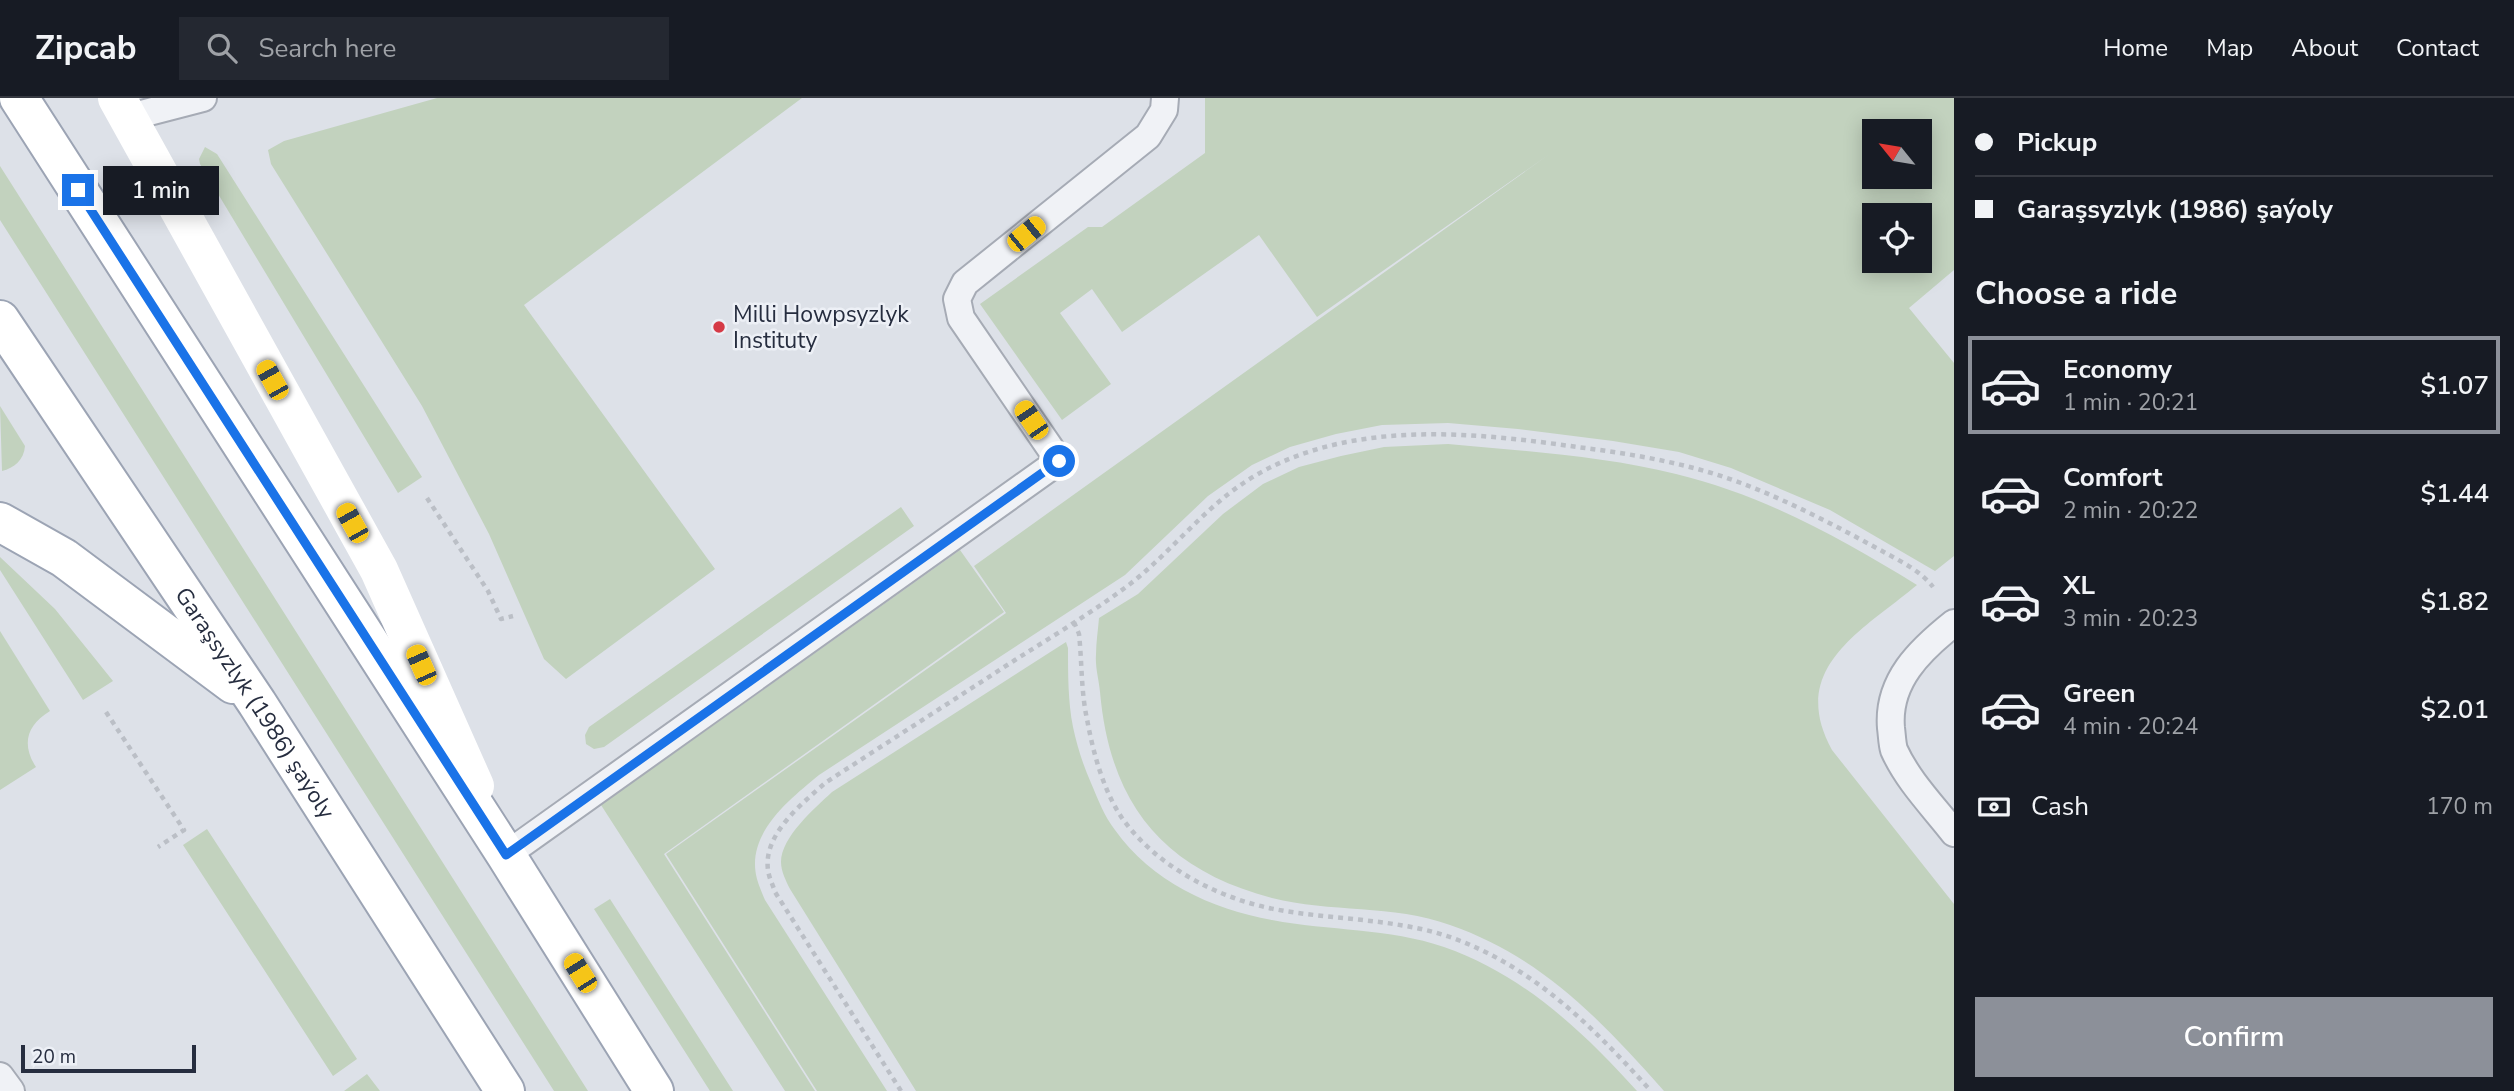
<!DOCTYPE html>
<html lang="en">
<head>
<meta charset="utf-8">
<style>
  :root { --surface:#171b24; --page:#242831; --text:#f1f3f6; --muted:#9ea1a6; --line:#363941; --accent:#8c9099 }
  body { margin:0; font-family:"Nunito Sans",sans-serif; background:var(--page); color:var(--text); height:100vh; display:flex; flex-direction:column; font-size:26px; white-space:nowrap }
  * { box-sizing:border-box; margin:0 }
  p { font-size:23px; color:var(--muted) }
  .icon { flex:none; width:38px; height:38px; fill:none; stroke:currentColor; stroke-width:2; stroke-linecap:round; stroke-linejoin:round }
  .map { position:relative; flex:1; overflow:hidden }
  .drawer { display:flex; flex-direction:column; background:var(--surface); width:560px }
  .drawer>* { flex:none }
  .banner { display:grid; align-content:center; height:154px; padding:0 21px; background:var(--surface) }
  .needle { width:46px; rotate:300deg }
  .controls { position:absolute; left:1862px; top:21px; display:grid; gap:14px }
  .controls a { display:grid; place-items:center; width:70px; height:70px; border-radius:0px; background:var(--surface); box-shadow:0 4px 18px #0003; font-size:35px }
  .scale { position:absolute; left:21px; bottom:18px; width:175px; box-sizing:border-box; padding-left:7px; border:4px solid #262d3f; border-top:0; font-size:19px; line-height:24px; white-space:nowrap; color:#262d3f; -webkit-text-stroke:5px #edf0f6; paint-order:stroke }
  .end { position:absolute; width:32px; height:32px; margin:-16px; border:9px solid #1a73e8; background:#fff; box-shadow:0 0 0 4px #fff }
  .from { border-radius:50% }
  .bubble { position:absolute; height:49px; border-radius:0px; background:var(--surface); box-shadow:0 4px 18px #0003; font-size:23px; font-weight:600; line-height:49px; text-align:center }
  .car { position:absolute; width:21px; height:42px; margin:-21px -10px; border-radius:9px; box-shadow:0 0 5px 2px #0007; background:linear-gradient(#f5c518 24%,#345 0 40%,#f5c518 0 76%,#345 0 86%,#f5c518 0) }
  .banner b { display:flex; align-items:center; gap:24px; height:66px; font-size:26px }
  .banner b+b { border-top:2px solid var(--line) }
  .banner i { width:18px; height:18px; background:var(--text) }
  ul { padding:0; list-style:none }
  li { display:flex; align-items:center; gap:21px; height:98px; margin:0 14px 10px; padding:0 7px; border:4px solid transparent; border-radius:0px }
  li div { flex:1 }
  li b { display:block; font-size:26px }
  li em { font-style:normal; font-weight:600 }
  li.selected { border-color:var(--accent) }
  li>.icon { width:63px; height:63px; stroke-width:1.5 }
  h2 { padding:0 21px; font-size:32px; line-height:84px }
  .pay { display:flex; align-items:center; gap:18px; height:77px; padding:0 21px; font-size:26px }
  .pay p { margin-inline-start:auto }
  .button { display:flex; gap:14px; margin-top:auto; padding:14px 21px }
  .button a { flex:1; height:80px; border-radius:0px; background:var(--accent); color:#fff; font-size:28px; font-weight:600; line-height:80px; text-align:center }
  header { display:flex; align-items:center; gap:42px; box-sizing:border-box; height:98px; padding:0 35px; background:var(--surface); border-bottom:2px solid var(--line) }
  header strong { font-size:33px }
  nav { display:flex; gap:38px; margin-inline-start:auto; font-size:24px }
  .search { width:490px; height:63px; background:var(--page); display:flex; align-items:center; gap:18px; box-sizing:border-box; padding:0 24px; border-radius:0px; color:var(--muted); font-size:26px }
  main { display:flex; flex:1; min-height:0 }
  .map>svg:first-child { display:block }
</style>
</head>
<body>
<header>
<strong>Zipcab</strong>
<div class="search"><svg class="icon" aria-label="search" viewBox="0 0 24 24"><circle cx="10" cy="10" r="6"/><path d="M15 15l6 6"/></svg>Search here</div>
<nav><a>Home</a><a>Map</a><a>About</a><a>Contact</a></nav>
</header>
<main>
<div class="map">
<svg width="1954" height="993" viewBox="0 0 1954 993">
  <rect width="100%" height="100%" fill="#dde1e8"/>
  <path fill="#c2d2be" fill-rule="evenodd" d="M437,0H802L524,207L715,471L566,581L544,561L489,436L422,308L271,66L268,52L284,43Z
    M1205,0H1954V172L1909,210L1954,265V458L1935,473L1830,412L1731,370L1679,354L1613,343L1518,331L1448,325L1382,327L1336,336L1290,349L1252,367L1208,398L1125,477L819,677C789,702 745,736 757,781C759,788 762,795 765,802L887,993H817L666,756L1006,515L974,468L1551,55L1317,219L1259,137L1122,234L1092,191L1060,215L1111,286L1062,322L980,206L1088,129H1102L1205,55ZM1874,33H1920V79H1874ZM1874,117H1920V163H1874Z
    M205,49L217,56L422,379L398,395L200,66L199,61Z
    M0,68L588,993H554L0,122Z
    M0,308L25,348C24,362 14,370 2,373Z
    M1448,346C1523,353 1603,358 1676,376C1763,397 1841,440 1917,487C1862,533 1787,570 1832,652L1954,806V993H1664C1601,922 1542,859 1450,827C1393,806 1330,815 1272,800C1162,771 1110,705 1100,594C1099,582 1095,569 1096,557C1096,545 1098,532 1099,520L1138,496L1223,416L1263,386L1299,369L1341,358L1384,349Z
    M901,409L914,428L604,649L594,651L586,646L585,637L589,629Z
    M960,452L1004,514L664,756L815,993H785L601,707Z
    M0,459L55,511L113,583L83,602L0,472Z
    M0,533L50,613C27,627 21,646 36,669L0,692Z
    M1066,544L1068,550C1068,576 1068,604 1073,629C1077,648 1083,667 1091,685C1098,701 1104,718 1115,732C1151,783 1211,811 1272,822C1329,833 1389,830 1444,849C1522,876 1583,933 1637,993H916L790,791C786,783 781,773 781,764C781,739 815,710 832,694Z
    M207,731L357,961L333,978L183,747Z
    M610,801L733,993H710L594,811Z
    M367,976L380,993H344Z"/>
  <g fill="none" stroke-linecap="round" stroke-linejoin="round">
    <defs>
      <path id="lane" d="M126,20L203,0
        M1954,525C1920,552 1887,583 1891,630C1892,637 1892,645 1894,652C1908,683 1933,708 1954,735
        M506,757L1059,363L961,220L957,201L965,185L1148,38L1164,12L1165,0
        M0,978L11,993"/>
      <g id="primary">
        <path d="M19,0L506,757L654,993"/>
        <path id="s1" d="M0,222L257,605L505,993"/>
        <path d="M0,424L64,460L233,586"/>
      </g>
    </defs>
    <use href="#lane" stroke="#a6abb5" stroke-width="30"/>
    <use href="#primary" stroke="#9ca4b4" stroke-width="42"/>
    <path stroke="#bbbfc6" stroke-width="4.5" stroke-dasharray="5 5" stroke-linecap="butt" d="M427,400L488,493L501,521L513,518
      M1074,524L1079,536C1082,564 1081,594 1087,621C1093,654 1103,692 1122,720C1156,768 1217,800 1274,811C1331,822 1391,820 1447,838C1532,867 1592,928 1651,993
      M106,614L184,732L158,749
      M901,993L775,794C773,787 769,780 768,772C763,736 802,706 825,685C888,644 952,603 1015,562C1053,538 1093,514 1130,486C1174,452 1208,404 1258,376C1353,322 1473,334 1577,349C1632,356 1688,365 1741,385C1791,404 1836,428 1882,453C1900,463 1921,473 1933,489"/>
    <use href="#lane" stroke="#f0f2f6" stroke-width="26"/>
    <path stroke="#fff" stroke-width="38" d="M117,0L379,472L475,688"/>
    <use href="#primary" stroke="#fff" stroke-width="38"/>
  </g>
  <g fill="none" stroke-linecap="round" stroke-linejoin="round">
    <path stroke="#1a73e8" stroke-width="9" d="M78,92L506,757L1059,363"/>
  </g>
  <circle fill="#d53a46" stroke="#edf0f6" stroke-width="2.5" cx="719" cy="229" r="7"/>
  <g text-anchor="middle" stroke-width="5" stroke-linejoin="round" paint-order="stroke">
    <g font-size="23" fill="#262d3f" stroke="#edf0f6" text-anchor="start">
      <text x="733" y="224">Milli Howpsyzlyk<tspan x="733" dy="26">Instituty</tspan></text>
    </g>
    <g font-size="23" fill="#262d3f" stroke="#edf0f6">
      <text dy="8" stroke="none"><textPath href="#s1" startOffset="460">Garaşsyzlyk (1986) şaýoly</textPath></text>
    </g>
  </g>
</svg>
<div class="controls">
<a><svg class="needle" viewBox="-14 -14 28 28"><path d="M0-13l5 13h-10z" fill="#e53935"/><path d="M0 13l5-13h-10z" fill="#9ea1a6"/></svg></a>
<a><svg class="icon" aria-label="locate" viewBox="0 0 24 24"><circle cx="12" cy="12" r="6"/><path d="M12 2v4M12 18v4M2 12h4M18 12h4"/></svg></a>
</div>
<div class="scale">20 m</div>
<i class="end from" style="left:1059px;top:363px"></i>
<i class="end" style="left:78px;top:92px"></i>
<div class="bubble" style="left:103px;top:68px;width:116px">1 min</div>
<i class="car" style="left:1026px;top:136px;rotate:51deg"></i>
<i class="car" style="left:272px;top:282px;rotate:331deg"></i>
<i class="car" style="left:1031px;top:322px;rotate:326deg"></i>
<i class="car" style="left:352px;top:425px;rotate:331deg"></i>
<i class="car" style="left:421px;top:567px;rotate:336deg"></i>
<i class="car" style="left:580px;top:875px;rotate:328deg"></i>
</div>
<section class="drawer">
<div class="banner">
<b><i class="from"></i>Pickup</b>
<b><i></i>Garaşsyzlyk (1986) şaýoly</b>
</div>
<h2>Choose a ride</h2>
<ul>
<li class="selected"><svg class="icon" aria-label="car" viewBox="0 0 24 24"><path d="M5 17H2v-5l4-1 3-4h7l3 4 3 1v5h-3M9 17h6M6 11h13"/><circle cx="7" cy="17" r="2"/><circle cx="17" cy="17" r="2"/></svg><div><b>Economy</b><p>1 min · 20:21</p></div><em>$1.07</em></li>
<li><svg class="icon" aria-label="car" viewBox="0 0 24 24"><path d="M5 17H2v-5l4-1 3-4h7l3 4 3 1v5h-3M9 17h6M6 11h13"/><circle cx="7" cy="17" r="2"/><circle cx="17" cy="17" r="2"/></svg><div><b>Comfort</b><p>2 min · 20:22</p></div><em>$1.44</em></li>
<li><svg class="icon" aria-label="car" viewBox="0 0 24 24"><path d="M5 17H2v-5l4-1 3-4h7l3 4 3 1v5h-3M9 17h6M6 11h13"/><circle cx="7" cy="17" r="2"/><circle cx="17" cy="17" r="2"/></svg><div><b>XL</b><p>3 min · 20:23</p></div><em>$1.82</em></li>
<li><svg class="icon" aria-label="car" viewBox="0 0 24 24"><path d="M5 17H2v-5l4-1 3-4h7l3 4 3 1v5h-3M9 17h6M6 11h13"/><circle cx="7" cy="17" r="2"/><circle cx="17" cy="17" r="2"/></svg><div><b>Green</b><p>4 min · 20:24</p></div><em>$2.01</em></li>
</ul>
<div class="pay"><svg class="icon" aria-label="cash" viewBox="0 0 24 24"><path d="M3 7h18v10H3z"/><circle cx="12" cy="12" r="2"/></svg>Cash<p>170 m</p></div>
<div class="button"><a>Confirm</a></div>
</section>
</main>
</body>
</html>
